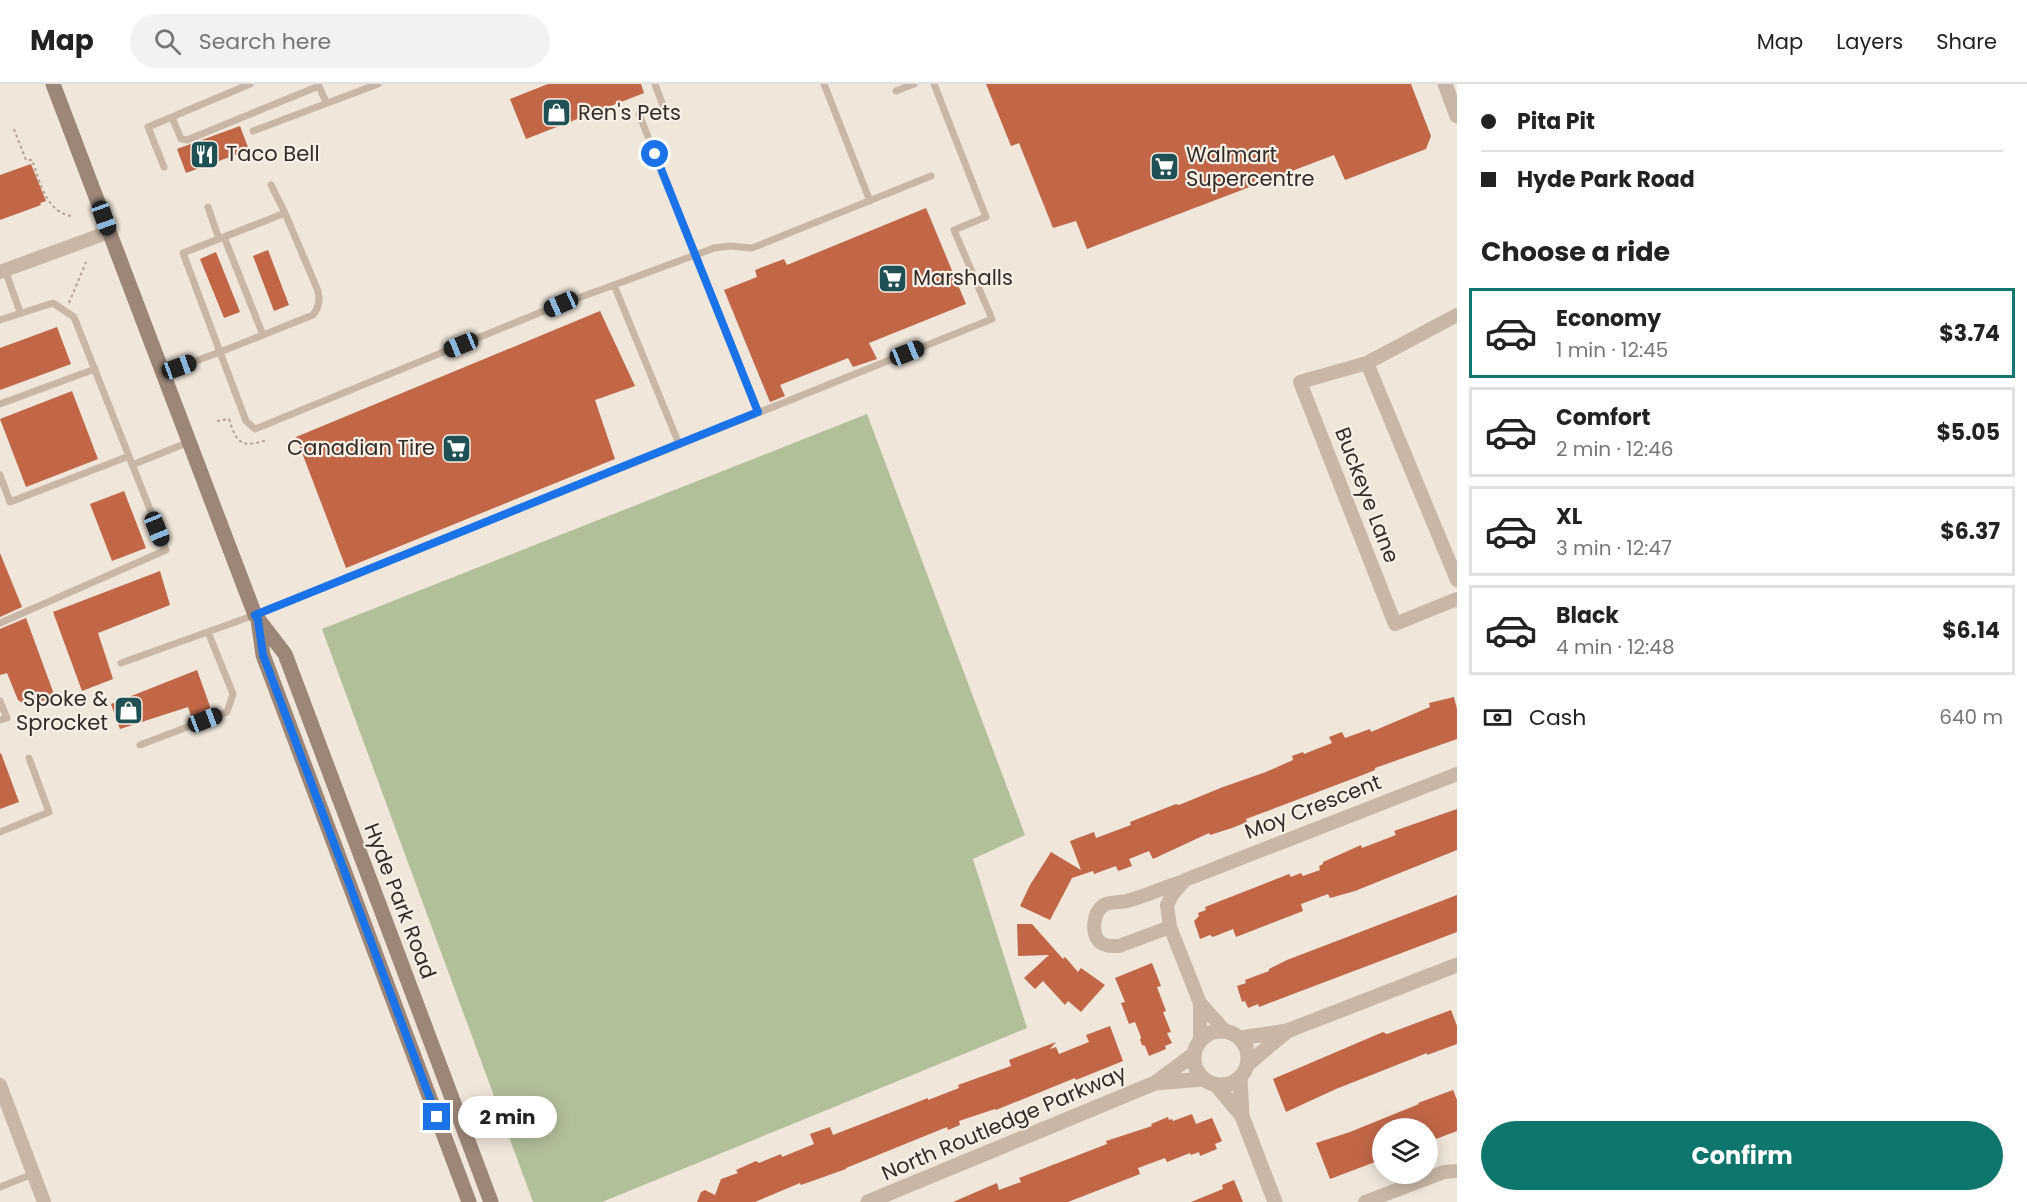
<!DOCTYPE html>
<html lang="en">
<head>
<meta charset="utf-8">
<style>
  :root { --surface:#fff; --page:#f2f2f2; --text:#222; --muted:#767676; --line:#e0e0e0; --accent:#0f766e }
  body { margin:0; font-family:Poppins,sans-serif; background:var(--page); color:var(--text); height:100vh; display:flex; flex-direction:column; font-size:22px; white-space:nowrap }
  * { box-sizing:border-box; margin:0 }
  p { font-size:20px; color:var(--muted) }
  .icon { flex:none; width:33px; height:33px; fill:none; stroke:currentColor; stroke-width:2; stroke-linecap:round; stroke-linejoin:round }
  .map { position:relative; flex:1; overflow:hidden }
  .details { display:flex; flex-direction:column; background:var(--surface); width:570px }
  .details>* { flex:none }
  .top-card { display:grid; align-content:center; height:132px; padding:0 24px; background:var(--surface) }
  .fabs { position:absolute; left:1372px; top:1034px; display:grid; gap:12px }
  .fabs a { display:grid; place-items:center; width:66px; height:66px; border-radius:50%; background:var(--surface); box-shadow:0 3px 15px #0003; font-size:30px }
  .end { position:absolute; width:27px; height:27px; margin:-14px; border:8px solid #1a73e8; background:#fff; box-shadow:0 0 0 3px #fff }
  .from { border-radius:50% }
  .bubble { position:absolute; height:42px; border-radius:21px; background:var(--surface); box-shadow:0 3px 15px #0003; font-size:20px; font-weight:700; line-height:42px; text-align:center }
  .car { position:absolute; width:18px; height:36px; margin:-18px -9px; border-radius:8px; box-shadow:0 0 4px 2px #0007; background:linear-gradient(#222 24%,#8ab4d8 0 40%,#222 0 76%,#8ab4d8 0 86%,#222 0) }
  .top-card b { display:flex; align-items:center; gap:21px; height:57px; font-size:22px }
  .top-card b+b { border-top:2px solid var(--line) }
  .top-card i { width:15px; height:15px; background:var(--text) }
  ul { padding:0; list-style:none }
  li { display:flex; align-items:center; gap:18px; height:90px; margin:0 12px 9px; padding:0 12px; border:3px solid var(--line); border-radius:0px }
  li div { flex:1 }
  li b { display:block; font-size:22px }
  li em { font-style:normal; font-weight:700 }
  li.active { border-color:var(--accent) }
  li>.icon { width:54px; height:54px; stroke-width:1.5 }
  h2 { padding:0 24px; font-size:27px; line-height:72px }
  .pay { display:flex; align-items:center; gap:15px; height:66px; padding:0 24px; font-size:22px }
  .pay p { margin-inline-start:auto }
  .cta { display:flex; gap:12px; margin-top:auto; padding:12px 24px }
  .cta a { flex:1; height:69px; border-radius:36px; background:var(--accent); color:#fff; font-size:24px; font-weight:700; line-height:69px; text-align:center }
  header { display:flex; align-items:center; gap:36px; box-sizing:border-box; height:84px; padding:0 30px; background:var(--surface); border-bottom:2px solid var(--line) }
  header strong { font-size:28px }
  nav { display:flex; gap:33px; margin-inline-start:auto; font-size:21px }
  .search { width:420px; height:54px; background:var(--page); display:flex; align-items:center; gap:15px; box-sizing:border-box; padding:0 21px; border-radius:33px; color:var(--muted); font-size:22px }
  main { display:flex; flex:1; min-height:0 }
  .map>svg:first-child { display:block }
</style>
</head>
<body>
<header>
<strong>Map</strong>
<div class="search"><svg class="icon" aria-label="search" viewBox="0 0 24 24"><circle cx="10" cy="10" r="6"/><path d="M15 15l6 6"/></svg>Search here</div>
<nav><a>Map</a><a>Layers</a><a>Share</a></nav>
</header>
<main>
<div class="map">
<svg width="1457" height="1118" viewBox="0 0 1457 1118">
  <rect width="100%" height="100%" fill="#f0e6da"/>
  <path fill="#b2bf9b" d="M867,330L1025,751L973,775L1027,944L602,1118H533L322,545Z"/>
  <path fill="#c16748" d="M548,0H641L644,9L526,55L510,15Z
    M986,0H1411L1431,52L1426,65L1345,96L1334,71L1087,165L1076,137L1053,144L1019,59L1011,62Z
    M240,42L249,66L186,89L177,65Z
    M31,80L46,117L40,119L41,121L0,136V91Z
    M926,124L966,220L869,259L877,275L853,283L848,274L780,301L785,312L770,318L724,206L757,193L755,186L784,175L787,181Z
    M268,166L289,221L274,227L253,172Z
    M216,168L240,228L224,234L200,175Z
    M600,227L635,302L595,316L615,375L346,484L296,353Z
    M57,243L71,280L0,306V264Z
    M72,307L98,375L26,403L0,335Z
    M124,407L146,464L112,477L90,420Z
    M0,469L22,523L0,533Z
    M160,487L170,521L98,549L113,595L82,607L53,528Z
    M26,534L55,613L27,622L18,616L7,589L0,591V545Z
    M197,586L212,628L192,635L188,623L120,645L111,620Z
    M1454,613L1457,625V655L1375,684V686L1360,692L1246,735L1247,738L1232,744L1210,751L1209,749L1153,775L1149,767L1129,775L1132,782L1118,787L1116,782L1094,790L1093,787L1072,794L1050,836L1020,822L1030,801L1051,768L1081,786L1070,757L1094,748L1096,754L1131,741L1130,738L1176,720L1179,721L1223,703L1266,688L1293,676L1292,672L1303,668L1304,670L1332,659L1329,653L1342,648L1345,654L1370,645L1371,648L1430,623L1429,619Z
    M1,669L19,718L0,725V670Z
    M1457,725V766L1355,807L1330,814L1328,810L1301,820L1303,827L1236,853L1233,845L1213,853L1210,851L1200,855L1194,837L1199,832L1198,829L1206,826L1205,823L1289,790L1291,793L1301,789L1303,792L1320,786L1319,782L1323,780V778L1361,761L1362,764L1396,751L1394,747Z
    M1457,811V848L1259,923L1258,920L1248,924L1245,917L1242,918L1237,902L1246,899L1245,896L1269,887V885L1287,876Z
    M1017,840H1032L1063,875L1065,873L1078,888L1081,884L1105,901L1081,928L1068,917L1065,921L1043,897L1035,905L1024,894L1049,871L1018,872Z
    M1152,879L1161,902L1157,903L1166,927L1163,928L1171,948L1167,949L1172,959L1165,962L1166,965L1149,972L1145,962L1142,961L1140,956L1141,953L1135,938L1129,940L1121,919L1125,918L1115,894Z
    M1451,926L1457,942V960L1427,971V969L1336,1005L1286,1028L1273,995L1383,948L1387,950Z
    M1110,942L1123,977L1076,996L1075,994L996,1026L995,1025L959,1037L960,1041L948,1046L947,1043L846,1084V1085L801,1101L800,1099L755,1118H697L701,1108L705,1106L715,1111L721,1095L738,1089L736,1086L756,1077L759,1079L781,1070L782,1073L814,1060L810,1050L830,1043L833,1051L928,1014V1016L959,1004L958,1001L1011,982L1009,976L1056,958L1050,965L1056,963L1059,970L1089,958L1086,951Z
    M1453,1006L1457,1016V1047L1428,1058V1044H1383V1075L1330,1095L1316,1059L1350,1048L1419,1020L1418,1019Z
    M1192,1030L1196,1040L1212,1034L1222,1057L1215,1060L1217,1065L1200,1072L1199,1068L1191,1071L1190,1069L1167,1078L1165,1074L1138,1084L1140,1090L1068,1118H953L997,1099L999,1106L1021,1098L1019,1094L1107,1060L1106,1057L1152,1042L1151,1040L1168,1033L1169,1036L1172,1035L1173,1037Z
    M1234,1096L1243,1118H1191L1223,1105L1222,1101Z"/>
  <g fill="none" stroke-linecap="round" stroke-linejoin="round">
    <path stroke="#b4a191" stroke-width="2" stroke-dasharray="3 3" stroke-linecap="butt" d="M14,45L26,76H32C40,97 45,127 71,132
      M69,219L86,178
      M217,337L229,335C237,360 241,364 267,356"/>
    <path stroke="#c8b7a7" stroke-width="7" d="M318,0L326,18
      M655,0L663,22
      M824,0L870,117
      M896,7L914,0
      M639,30L758,329
      M172,33L181,55L187,56L319,2
      M253,47L378,0
      M164,83L148,43L250,0
      M271,101L285,129L318,207C320,217 319,223 313,231L220,268L183,169L285,129
      M208,123L219,155
      M224,153L263,251
      M5,186L20,228
      M614,201L714,164L730,162L752,164L931,92
      M0,236L53,219L74,233L166,466L0,539
      M163,289L220,268L246,337L255,345L561,220L614,201L679,360
      M0,320L95,285
      M132,381L189,358
      M0,391L10,418L129,372
      M121,579L255,531L992,235L954,146L986,133L934,0
      M0,617L7,634L0,636
      M140,661L227,628L233,610L208,548
      M0,748L49,728L29,674
      M0,1103L33,1090"/>
    <path stroke="#c8b7a7" stroke-width="14" d="M0,188L109,148
      M1457,231L1367,279L1300,298L1395,540L1457,515
      M1367,279L1457,496
      M1170,843L1119,862C1113,862 1107,863 1101,859C1090,851 1093,828 1104,821C1110,817 1120,819 1127,817C1145,812 1163,804 1181,798
      M1200,919L1225,947
      M1200,955V919L1170,843L1167,821L1172,811L1185,796L1457,690
      M0,1001L44,1118
      M1365,1118L1444,1088L1457,1087"/>
    <path stroke="#c8b7a7" stroke-width="15" d="M1445,0L1457,32
      M1194 974a27 27 0 1 1 54 0a27 27 0 1 1-54 0Z
      M1240,954L1287,947L1457,881
      M1248,980L1287,947
      M1240,993L1242,1032
      M1155,999L1204,995
      M1216,1001L1242,1032L1275,1118
      M868,1118L1155,999L1194,970"/>
    <path stroke="#9b8678" stroke-width="15" d="M53,0L255,531L285,570L491,1118
      M258,536L263,571L469,1118"/>
  </g>
  <g fill="none" stroke-linecap="round" stroke-linejoin="round">
    <path stroke="#1a73e8" stroke-width="8" d="M437,1033L263,571L258,536L255,531L758,328L655,70"/>
  </g>
  <defs>
    <symbol id="shop-square" viewBox="-11 -11 22 22"><rect x="-9" y="-9" width="18" height="18" rx="4" fill="#1f5054" stroke="#f8f0e6"/><path d="M-5-2.5h2.3a2.7 3.5 0 0 1 5.4 0H5L5.5 6h-11ZM-1.5-2.5h3a1.5 2.3 0 0 0-3 0Z" fill="#fff"/></symbol>
    <symbol id="restaurant-square" viewBox="-11 -11 22 22"><rect x="-9" y="-9" width="18" height="18" rx="4" fill="#1f5054" stroke="#f8f0e6"/><path d="M-5-6h1v4h1v-4h1v4h1v-4h1v5L-1.5 .5V6h-2V.5L-5-1ZM5-6V6H3V1.5H1.5Q1.5-4 5-6Z" fill="#fff"/></symbol>
    <symbol id="supermarket-square" viewBox="-11 -11 22 22"><rect x="-9" y="-9" width="18" height="18" rx="4" fill="#1f5054" stroke="#f8f0e6"/><path d="M-6-5.5h2.5l.6 2H6L4.5 2H-2.5L-4.4-4H-6ZM-1.5 3.2a1.3 1.3 0 1 0 .1 0ZM3 3.2a1.3 1.3 0 1 0 .1 0Z" fill="#fff"/></symbol>
  </defs>
  <g fill-rule="evenodd">
    <use href="#shop-square" x="540" y="12" width="33" height="33"/>
    <use href="#restaurant-square" x="188" y="54" width="33" height="33"/>
    <use href="#supermarket-square" x="1148" y="66" width="33" height="33"/>
    <use href="#supermarket-square" x="876" y="178" width="33" height="33"/>
    <use href="#supermarket-square" x="440" y="348" width="33" height="33"/>
    <use href="#shop-square" x="112" y="610" width="33" height="33"/>
  </g>
  <g text-anchor="middle" stroke-width="4.5" stroke-linejoin="round" paint-order="stroke">
    <g font-size="21" fill="#352c27" stroke="#f8f0e6" text-anchor="start">
      <text x="578" y="36">Ren's Pets</text>
      <text x="226" y="77">Taco Bell</text>
      <text x="1186" y="78">Walmart<tspan x="1186" dy="24">Supercentre</tspan></text>
      <text x="913" y="201">Marshalls</text>
      <text x="435" y="371" text-anchor="end">Canadian Tire</text>
      <text x="108" y="622" text-anchor="end">Spoke &amp;<tspan x="108" dy="24">Sprocket</tspan></text>
    </g>
    <g font-size="21" fill="#352c27" stroke="#f8f0e6">
      <text transform="translate(1367 411) rotate(69)" y="7">Buckeye Lane</text>
      <text transform="translate(1313 723) rotate(-21)" y="7">Moy Crescent</text>
      <text transform="translate(400 817) rotate(69)" y="7">Hyde Park Road</text>
      <text transform="translate(1004 1039) rotate(-23)" y="7">North Routledge Parkway</text>
    </g>
  </g>
</svg>
<div class="fabs">
<a><svg class="icon" aria-label="layers" viewBox="0 0 24 24"><path d="M12 4l9 5-9 5-9-5zM3 14l9 5 9-5"/></svg></a>
</div>
<i class="end from" style="left:655px;top:70px"></i>
<i class="end" style="left:437px;top:1033px"></i>
<div class="bubble" style="left:458px;top:1012px;width:99px">2 min</div>
<i class="car" style="left:104px;top:134px;rotate:160deg"></i>
<i class="car" style="left:561px;top:220px;rotate:246deg"></i>
<i class="car" style="left:461px;top:261px;rotate:248deg"></i>
<i class="car" style="left:907px;top:269px;rotate:68deg"></i>
<i class="car" style="left:179px;top:283px;rotate:70deg"></i>
<i class="car" style="left:157px;top:445px;rotate:158deg"></i>
<i class="car" style="left:205px;top:636px;rotate:69deg"></i>
</div>
<section class="details">
<div class="top-card">
<b><i class="from"></i>Pita Pit</b>
<b><i></i>Hyde Park Road</b>
</div>
<h2>Choose a ride</h2>
<ul>
<li class="active"><svg class="icon" aria-label="car" viewBox="0 0 24 24"><path d="M5 17H2v-5l4-1 3-4h7l3 4 3 1v5h-3M9 17h6M6 11h13"/><circle cx="7" cy="17" r="2"/><circle cx="17" cy="17" r="2"/></svg><div><b>Economy</b><p>1 min · 12:45</p></div><em>$3.74</em></li>
<li><svg class="icon" aria-label="car" viewBox="0 0 24 24"><path d="M5 17H2v-5l4-1 3-4h7l3 4 3 1v5h-3M9 17h6M6 11h13"/><circle cx="7" cy="17" r="2"/><circle cx="17" cy="17" r="2"/></svg><div><b>Comfort</b><p>2 min · 12:46</p></div><em>$5.05</em></li>
<li><svg class="icon" aria-label="car" viewBox="0 0 24 24"><path d="M5 17H2v-5l4-1 3-4h7l3 4 3 1v5h-3M9 17h6M6 11h13"/><circle cx="7" cy="17" r="2"/><circle cx="17" cy="17" r="2"/></svg><div><b>XL</b><p>3 min · 12:47</p></div><em>$6.37</em></li>
<li><svg class="icon" aria-label="car" viewBox="0 0 24 24"><path d="M5 17H2v-5l4-1 3-4h7l3 4 3 1v5h-3M9 17h6M6 11h13"/><circle cx="7" cy="17" r="2"/><circle cx="17" cy="17" r="2"/></svg><div><b>Black</b><p>4 min · 12:48</p></div><em>$6.14</em></li>
</ul>
<div class="pay"><svg class="icon" aria-label="cash" viewBox="0 0 24 24"><path d="M3 7h18v10H3z"/><circle cx="12" cy="12" r="2"/></svg>Cash<p>640 m</p></div>
<div class="cta"><a>Confirm</a></div>
</section>
</main>
</body>
</html>
